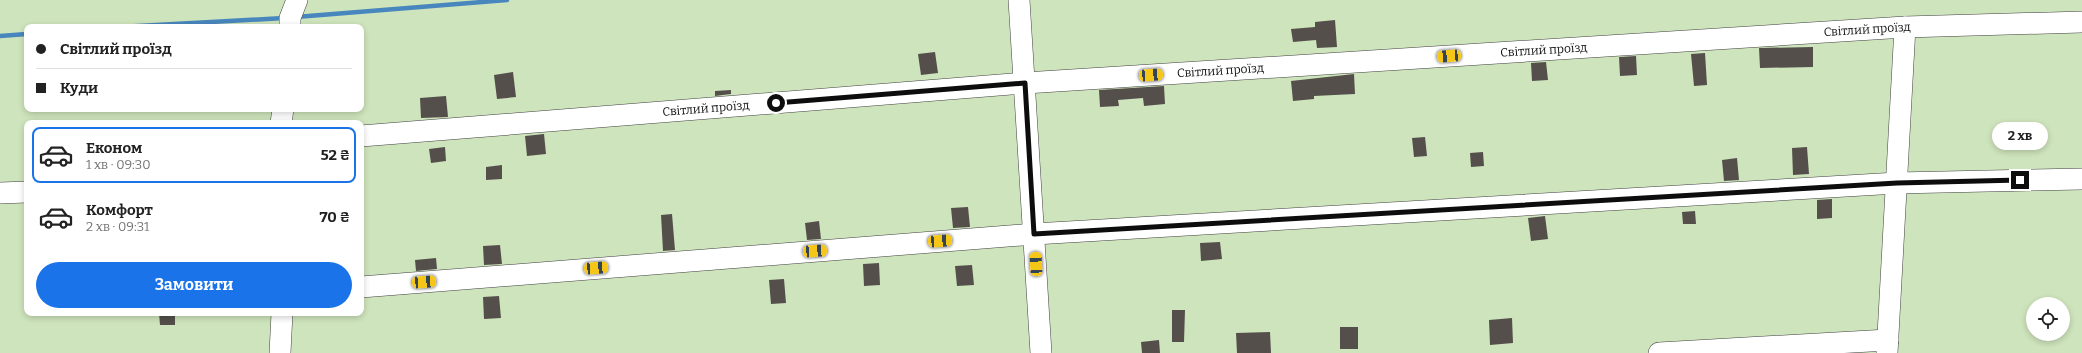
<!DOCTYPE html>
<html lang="uk">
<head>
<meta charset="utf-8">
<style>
  :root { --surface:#fff; --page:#f6f6f6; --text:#222; --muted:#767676; --line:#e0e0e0; --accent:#1a73e8 }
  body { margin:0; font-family:Bitter,serif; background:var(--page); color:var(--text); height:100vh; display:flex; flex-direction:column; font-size:15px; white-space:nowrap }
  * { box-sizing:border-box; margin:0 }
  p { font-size:13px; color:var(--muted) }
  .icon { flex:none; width:22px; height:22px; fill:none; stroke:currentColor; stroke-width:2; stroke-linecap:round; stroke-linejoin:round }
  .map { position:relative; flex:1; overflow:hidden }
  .side { position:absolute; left:24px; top:120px; width:340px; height:196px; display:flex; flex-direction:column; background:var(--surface); border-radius:8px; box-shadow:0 2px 6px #0003 }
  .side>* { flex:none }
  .hud { position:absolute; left:24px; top:24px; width:340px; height:88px; border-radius:8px; box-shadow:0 2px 6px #0003; display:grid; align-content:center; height:88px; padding:0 12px; background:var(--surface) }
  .fabs { position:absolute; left:2026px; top:297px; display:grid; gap:8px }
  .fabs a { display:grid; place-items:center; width:44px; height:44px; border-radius:50%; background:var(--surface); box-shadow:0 2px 6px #0003; font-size:20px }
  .end { position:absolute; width:18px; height:18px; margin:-9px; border:5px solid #0d0d0d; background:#fff; box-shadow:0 0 0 2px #fff }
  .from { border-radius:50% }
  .bubble { position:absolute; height:28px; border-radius:14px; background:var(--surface); box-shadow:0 2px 6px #0003; font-size:13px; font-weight:700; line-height:28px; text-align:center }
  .car { position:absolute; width:12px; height:24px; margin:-12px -6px; border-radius:5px; box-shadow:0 0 3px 1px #0007; background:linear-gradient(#f5c518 24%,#345 0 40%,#f5c518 0 76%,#345 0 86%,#f5c518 0) }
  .hud b { display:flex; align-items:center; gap:14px; height:38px; font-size:15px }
  .hud b+b { border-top:1px solid var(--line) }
  .hud i { width:10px; height:10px; background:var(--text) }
  ul { padding:7px 0 0; list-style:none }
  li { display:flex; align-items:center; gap:12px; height:56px; margin:0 8px 6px; padding:0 4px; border:2px solid transparent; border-radius:8px }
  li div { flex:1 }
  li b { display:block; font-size:15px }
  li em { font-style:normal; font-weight:700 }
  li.active { border-color:var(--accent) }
  li>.icon { width:36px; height:36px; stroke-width:1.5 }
  .cta { display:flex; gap:8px; margin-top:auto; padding:8px 12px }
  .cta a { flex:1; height:46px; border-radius:24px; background:var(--accent); color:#fff; font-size:16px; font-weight:700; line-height:46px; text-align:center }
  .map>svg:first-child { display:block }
</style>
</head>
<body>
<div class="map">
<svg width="2082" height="353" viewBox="0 0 2082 353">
  <rect width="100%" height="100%" fill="#fdfbef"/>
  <path fill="#cee4bc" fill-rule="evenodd" d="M0,0H2082V353H0ZM27,27H361V109H27ZM27,123H361V313H27ZM2033,304H2063V334H2033Z"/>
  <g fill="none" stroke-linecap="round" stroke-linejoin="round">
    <path stroke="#4886be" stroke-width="4.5" d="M296,17L507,0
      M120,27L284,18
      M0,36L27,34"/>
  </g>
  <path fill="#544f4b" d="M1335,20L1337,47L1317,48L1316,40L1293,42L1291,29L1315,27V22Z
    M1813,47V67L1760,68L1759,48Z
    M935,52L938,73L921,75L918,54Z
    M1705,53L1707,85L1694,86L1691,54Z
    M1636,56L1637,75L1620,76L1619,57Z
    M1546,62L1548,80L1532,81L1531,63Z
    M513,72L516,97L497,99L494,75Z
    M1354,74L1355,94L1314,96V99L1293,101L1291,81Z
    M1164,86L1165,104L1144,106L1143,98L1118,100L1119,106L1100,107L1099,90Z
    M731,90V94L715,96V91Z
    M446,96L448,117L421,118L420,98Z
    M544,134L546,154L527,156L525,136Z
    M1425,137L1427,156L1414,157L1412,138Z
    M445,147L446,161L431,163L429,149Z
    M1807,147L1809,174L1793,175L1792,148Z
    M1483,152L1484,166L1471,167L1470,153Z
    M1737,158L1739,180L1724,181L1722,160Z
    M502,165V179L486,180V167Z
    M1832,199V218L1817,219V200Z
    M968,207L970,227L953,228L951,208Z
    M1695,211L1696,224H1683L1682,212Z
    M672,214L675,250L663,251L661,215Z
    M1545,216L1548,239L1531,241L1528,218Z
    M819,221L821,239L807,240L805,223Z
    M1220,242L1222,259L1201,261L1200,243Z
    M500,245L502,264L484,265L483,246Z
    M436,258L437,269L416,271L415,260Z
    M879,263L880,285L864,286L863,264Z
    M972,265L974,285L957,286L955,266Z
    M784,279L786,303L771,304L769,280Z
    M499,296L501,318L484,319L483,297Z
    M1172,310H1185L1184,342H1172Z
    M159,313H175V325H160Z
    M1512,318L1513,343L1490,345L1489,320Z
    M1340,327H1358V349H1340Z
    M1270,332L1271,353H1237L1236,333Z
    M1159,340L1160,353H1142L1141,342Z"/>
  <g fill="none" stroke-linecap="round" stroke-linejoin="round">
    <defs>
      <g id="minor">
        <path d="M1019,0L1041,353"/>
        <path d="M290,27V18L297,0"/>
        <path d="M281,123L283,109"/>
        <path id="s1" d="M361,136L1025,83L1905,27L2082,22"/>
        <path d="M0,193L27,192"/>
        <path d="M361,287L1034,234L1897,183L2082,179"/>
        <path d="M280,353L282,313"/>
        <path d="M1659,353L1888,340"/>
        <path d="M1887,353L1905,27"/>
      </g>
    </defs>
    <use href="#minor" stroke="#404040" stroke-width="22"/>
    <use href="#minor" stroke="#fff" stroke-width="21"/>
  </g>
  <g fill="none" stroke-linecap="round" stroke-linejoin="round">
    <path stroke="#0d0d0d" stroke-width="5" d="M776,103L1025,83L1034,234L1897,183L2020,180"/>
  </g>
  <g text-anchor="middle" stroke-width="4" stroke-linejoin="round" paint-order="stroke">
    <g font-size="12" fill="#0d0d0d" stroke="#fff">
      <text dy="4" stroke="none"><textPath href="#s1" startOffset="1510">Світлий проїзд</textPath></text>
      <text dy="4" stroke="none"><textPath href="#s1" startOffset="1186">Світлий проїзд</textPath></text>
      <text dy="4" stroke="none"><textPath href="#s1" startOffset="862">Світлий проїзд</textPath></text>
      <text dy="4" stroke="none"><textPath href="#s1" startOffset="346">Світлий проїзд</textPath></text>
    </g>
  </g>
</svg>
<div class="fabs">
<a><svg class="icon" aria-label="locate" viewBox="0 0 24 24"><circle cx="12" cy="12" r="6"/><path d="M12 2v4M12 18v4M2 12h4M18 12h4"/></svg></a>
</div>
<i class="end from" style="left:776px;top:103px"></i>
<i class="end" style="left:2020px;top:180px"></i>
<div class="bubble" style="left:1992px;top:122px;width:56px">2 хв</div>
<i class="car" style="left:1449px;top:56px;rotate:266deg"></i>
<i class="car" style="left:1151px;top:75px;rotate:86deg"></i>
<i class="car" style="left:940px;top:241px;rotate:86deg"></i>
<i class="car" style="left:815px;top:251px;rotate:86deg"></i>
<i class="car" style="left:1036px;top:264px;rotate:357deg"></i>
<i class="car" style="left:596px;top:268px;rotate:86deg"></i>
<i class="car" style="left:424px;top:282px;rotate:86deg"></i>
<div class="hud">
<b><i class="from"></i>Світлий проїзд</b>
<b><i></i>Куди</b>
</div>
<section class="side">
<ul>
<li class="active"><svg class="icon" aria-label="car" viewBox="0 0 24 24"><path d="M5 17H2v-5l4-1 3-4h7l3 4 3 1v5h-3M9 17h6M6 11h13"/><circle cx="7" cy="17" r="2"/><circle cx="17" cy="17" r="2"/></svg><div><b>Економ</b><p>1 хв · 09:30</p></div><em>52 ₴</em></li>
<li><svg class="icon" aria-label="car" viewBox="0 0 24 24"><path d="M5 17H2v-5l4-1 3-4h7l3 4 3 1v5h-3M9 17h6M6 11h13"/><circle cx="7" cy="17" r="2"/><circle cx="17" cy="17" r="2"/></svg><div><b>Комфорт</b><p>2 хв · 09:31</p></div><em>70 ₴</em></li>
</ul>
<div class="cta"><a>Замовити</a></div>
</section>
</div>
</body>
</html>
